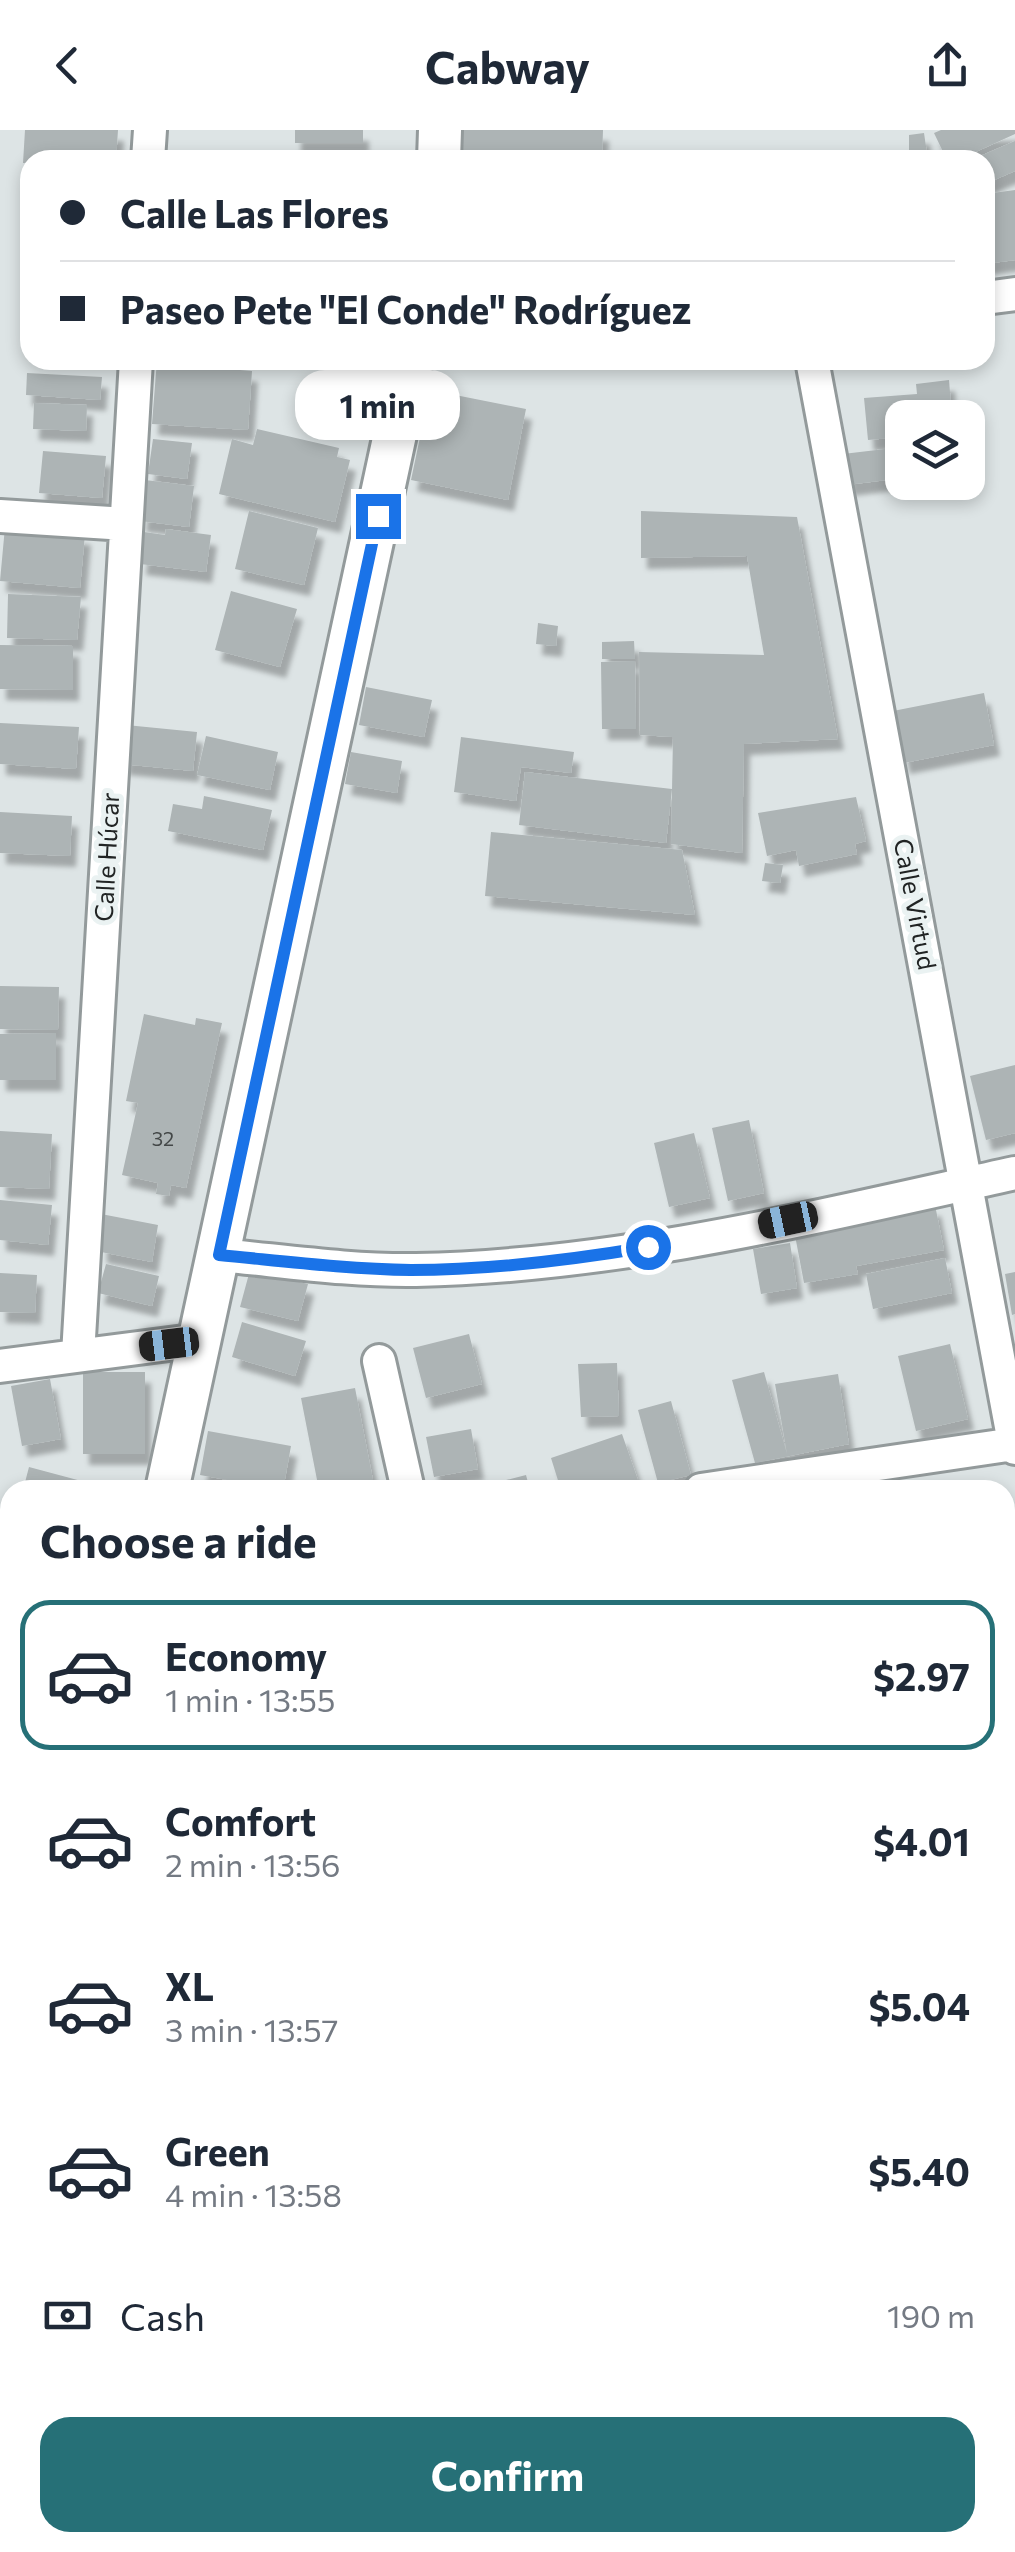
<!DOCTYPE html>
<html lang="en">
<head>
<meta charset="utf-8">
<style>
  :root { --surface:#fff; --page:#f2f2f3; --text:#1f2937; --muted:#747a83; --line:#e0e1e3; --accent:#267077 }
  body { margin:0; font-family:Commissioner,sans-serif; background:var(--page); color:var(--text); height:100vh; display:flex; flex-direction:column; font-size:38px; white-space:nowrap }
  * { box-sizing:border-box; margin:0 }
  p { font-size:32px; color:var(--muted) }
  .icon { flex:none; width:55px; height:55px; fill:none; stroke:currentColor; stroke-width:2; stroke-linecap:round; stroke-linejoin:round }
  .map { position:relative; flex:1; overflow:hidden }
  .panel { position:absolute; left:0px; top:1350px; width:1015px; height:1072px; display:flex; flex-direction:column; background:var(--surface); border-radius:30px 30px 0 0; box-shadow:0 5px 15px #0003 }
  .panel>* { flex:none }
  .hud { position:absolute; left:20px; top:20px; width:975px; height:220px; border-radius:30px; box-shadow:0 5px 15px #0003; display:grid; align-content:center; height:220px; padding:0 40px; background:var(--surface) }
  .fabs { position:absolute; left:885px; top:270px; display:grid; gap:20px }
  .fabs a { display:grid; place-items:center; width:100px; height:100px; border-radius:20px; background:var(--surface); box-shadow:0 5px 15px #0003; font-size:50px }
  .end { position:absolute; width:45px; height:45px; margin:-22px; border:12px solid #1a73e8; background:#fff; box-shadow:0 0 0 5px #fff }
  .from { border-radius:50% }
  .bubble { position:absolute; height:70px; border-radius:30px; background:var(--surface); box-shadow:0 5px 15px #0003; font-size:32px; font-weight:700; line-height:70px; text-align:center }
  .car { position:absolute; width:30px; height:60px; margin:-30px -15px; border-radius:12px; box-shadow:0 0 8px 2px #0007; background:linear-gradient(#222 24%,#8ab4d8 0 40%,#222 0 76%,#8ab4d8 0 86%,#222 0) }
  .hud b { display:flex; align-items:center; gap:35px; height:95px; font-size:38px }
  .hud b+b { border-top:2px solid var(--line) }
  .hud i { width:25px; height:25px; background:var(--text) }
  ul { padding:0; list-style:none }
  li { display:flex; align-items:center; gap:30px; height:150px; margin:0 20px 15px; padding:0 20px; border:5px solid transparent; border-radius:30px }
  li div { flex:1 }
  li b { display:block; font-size:38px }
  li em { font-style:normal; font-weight:700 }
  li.selected { border-color:var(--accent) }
  li>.icon { width:90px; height:90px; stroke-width:1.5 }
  h2 { padding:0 40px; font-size:45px; line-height:120px }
  .pay { display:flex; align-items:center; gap:25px; height:110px; padding:0 40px; font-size:38px }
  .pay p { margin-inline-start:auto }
  .cta { display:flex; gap:20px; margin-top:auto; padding:20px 40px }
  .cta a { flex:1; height:115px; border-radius:30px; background:var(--accent); color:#fff; font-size:40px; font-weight:700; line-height:115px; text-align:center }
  header { display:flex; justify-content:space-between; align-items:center; height:130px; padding:0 40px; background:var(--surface); font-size:45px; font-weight:700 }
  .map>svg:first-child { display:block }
</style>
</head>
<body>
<header><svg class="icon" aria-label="back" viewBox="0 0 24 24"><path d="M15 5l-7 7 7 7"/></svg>Cabway<svg class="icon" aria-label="share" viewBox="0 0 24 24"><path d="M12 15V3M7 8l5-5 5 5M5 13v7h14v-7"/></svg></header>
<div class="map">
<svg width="1015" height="2422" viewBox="0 0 1015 2422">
  <defs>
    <filter id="shadow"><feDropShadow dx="6" dy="11" stdDeviation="2.5" flood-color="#0004"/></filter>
  </defs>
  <rect width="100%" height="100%" fill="#dde4e5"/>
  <path fill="#adb4b5" filter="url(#shadow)" d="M25,0H118L116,30H30V33H23Z
    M295,0H363V13H295Z
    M463,0H603L602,30H462Z
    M941,0H1015V4L958,30H947L934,3Z
    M924,3L928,30H909V5Z
    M1015,11V41L985,54V30H971Z
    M1015,60V130L985,134V64Z
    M157,230H216V238L252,241L248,300L152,294Z
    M27,243L102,247L100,270L26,265Z
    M949,250L952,288H902V307L868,310L864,268L917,264L916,254Z
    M430,260L526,279L508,370L411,350Z
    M34,273L87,275L86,301L33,299Z
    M257,299L339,318L337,327L350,330L335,392L219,364L232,309L253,315Z
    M153,309L192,313L187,349L148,344Z
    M902,317V348L847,355L843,324Z
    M43,321L106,326L102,368L39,363Z
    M145,350L194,356L189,397L140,391Z
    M249,381L318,398L304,455L235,439Z
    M641,381L797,387L838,609L744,614L742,723L671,714L673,607L640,605L639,522L764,525L747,426L641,428Z
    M5,397L85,404L80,458L0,451Z
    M166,399L211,405L206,442L140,434L144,402L165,405Z
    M231,461L297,479L280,537L215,520Z
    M8,464L81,467L77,510L7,508Z
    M538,493L558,496L556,516L536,514Z
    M634,511L635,529H602V512Z
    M0,515L73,516V560L0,559Z
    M635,531L636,599H602L601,532Z
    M366,557L432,570L424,607L359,595Z
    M984,563L994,615L904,633L893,581Z
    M0,593L79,597L76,639L0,634Z
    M126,595L197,602L193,641L122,634Z
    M206,606L278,622L270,660L197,645Z
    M461,607L574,622L571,643L521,637L516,671L454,662Z
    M351,622L402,631L397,663L345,654Z
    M525,642L672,659L666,713L519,695Z
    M204,666L272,680L263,720L168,701L173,674L202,679Z
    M856,667L866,711L855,714L857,724L799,736L796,720L767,726L758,683Z
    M0,682L72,686L70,726L0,723Z
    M491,702L682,720L695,785L485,766Z
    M765,733L783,735L780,753L762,751Z
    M0,856L59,857L58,900L0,899Z
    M144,884L195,895L196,888L222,893L186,1058L171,1055L169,1066L156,1064L158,1053L122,1045L138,973L126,971Z
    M56,903V950H0V904Z
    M1015,935V1003L986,1010L970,946Z
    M749,990L764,1063L728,1071L712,998Z
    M0,1001L52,1004L49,1059L0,1057Z
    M694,1003L710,1068L669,1077L654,1013Z
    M0,1070L52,1075L48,1115L0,1110Z
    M935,1075L944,1120L856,1136L858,1144L804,1153L794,1100Z
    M101,1084L158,1095L152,1132L101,1122Z
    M790,1113L797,1158L761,1164L753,1119Z
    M945,1128L952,1163L873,1179L866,1144Z
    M106,1134L159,1146L152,1176L98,1163Z
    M250,1140L308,1154L298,1191L240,1177Z
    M1015,1142V1184L1012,1185L1005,1144Z
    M0,1143L37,1145L35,1183L0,1182Z
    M242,1192L306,1211L295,1246L232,1227Z
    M469,1204L482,1254L426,1268L413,1218Z
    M950,1214L968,1289L916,1301L898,1226Z
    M617,1233L619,1286L581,1287L578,1234Z
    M83,1242H145V1324H83Z
    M764,1242L787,1324L775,1254L838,1244L849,1314L755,1333L732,1250Z
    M50,1249L61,1309L22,1316L11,1256Z
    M355,1258L375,1360H319L301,1268Z
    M671,1271L691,1345L658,1353L638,1280Z
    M471,1299L478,1339L434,1347L426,1307Z
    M208,1301L291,1316L283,1360L200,1345Z
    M622,1304L639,1353L618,1360H561L551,1328Z
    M29,1337L100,1356L99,1360H23Z
    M526,1345L530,1360H471V1359Z
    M0,1423L10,1425V1484L0,1482Z
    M1015,1455V1517L1005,1519V1457Z
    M0,1502L10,1505V1540L0,1537Z
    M0,1556L10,1558V1642L0,1640Z
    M1015,1642V1694L1005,1696V1644Z
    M1015,1706V1736L1005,1738V1708Z
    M0,1723L10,1724V1781L0,1783Z
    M1015,1954V2024L1005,2026V1962Z
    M52,2412H565L567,2422H53Z
    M656,2412H720V2414L686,2422H658Z
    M801,2412H866L868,2422H799L797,2413Z
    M930,2412H1004L1006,2422H895Z"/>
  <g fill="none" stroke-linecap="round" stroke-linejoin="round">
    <defs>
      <path id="minor" d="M148,30L150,0
        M985,168L1015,164
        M812,230L1015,1318
        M0,386L126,394
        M219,1125C284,1131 350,1141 416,1140C618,1136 819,1086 1015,1043
        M78,1225L136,230
        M379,1231L408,1360
        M0,1236L200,1210
        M701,1360L1014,1314
        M1005,1614L1015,1612
        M0,1826L10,1824
        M893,2412V2416"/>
      <path id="tertiary" d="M439,30L440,0
        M167,1360L411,230
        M1005,2153L1015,2151
        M0,2184L10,2128
        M0,2270L10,2330
        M0,2364L10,2362"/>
      <path id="primary" d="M1005,1913L1015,1905
        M26,2412L28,2422
        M628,2412L630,2422"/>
    </defs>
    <use href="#minor" stroke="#939a9b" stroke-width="38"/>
    <use href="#tertiary" stroke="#939a9b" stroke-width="48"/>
    <use href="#primary" stroke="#939a9b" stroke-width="58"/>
    <use href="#minor" stroke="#fff" stroke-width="32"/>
    <use href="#tertiary" stroke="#fff" stroke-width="42"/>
    <use href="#primary" stroke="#fff" stroke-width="52"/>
  </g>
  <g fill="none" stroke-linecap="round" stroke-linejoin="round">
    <path stroke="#1a73e8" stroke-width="12" d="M378,386L219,1125C283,1131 347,1139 411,1140C489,1140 571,1130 648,1117"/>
  </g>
  <g text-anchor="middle" stroke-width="10" stroke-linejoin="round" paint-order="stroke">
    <g font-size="20" fill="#444848">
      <text x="163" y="1016">32</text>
    </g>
    <g font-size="25" fill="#212424" stroke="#eaf2f2">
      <text transform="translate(107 727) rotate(-87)" y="9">Calle Húcar</text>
      <text transform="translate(915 774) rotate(79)" y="9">Calle Virtud</text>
    </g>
  </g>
</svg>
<div class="fabs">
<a><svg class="icon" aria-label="layers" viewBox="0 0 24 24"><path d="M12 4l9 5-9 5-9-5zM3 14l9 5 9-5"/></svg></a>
</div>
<i class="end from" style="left:648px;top:1117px"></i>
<i class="end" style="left:378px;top:386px"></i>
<div class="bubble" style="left:295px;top:240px;width:165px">1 min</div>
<i class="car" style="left:788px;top:1090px;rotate:258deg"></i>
<i class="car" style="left:169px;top:1214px;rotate:263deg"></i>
<div class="hud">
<b><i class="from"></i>Calle Las Flores</b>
<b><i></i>Paseo Pete &quot;El Conde&quot; Rodríguez</b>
</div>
<section class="panel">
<h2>Choose a ride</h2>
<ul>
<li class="selected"><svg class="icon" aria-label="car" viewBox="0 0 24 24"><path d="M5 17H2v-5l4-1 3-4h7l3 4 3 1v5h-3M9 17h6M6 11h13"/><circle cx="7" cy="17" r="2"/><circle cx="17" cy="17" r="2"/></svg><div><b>Economy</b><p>1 min · 13:55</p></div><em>$2.97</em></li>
<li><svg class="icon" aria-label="car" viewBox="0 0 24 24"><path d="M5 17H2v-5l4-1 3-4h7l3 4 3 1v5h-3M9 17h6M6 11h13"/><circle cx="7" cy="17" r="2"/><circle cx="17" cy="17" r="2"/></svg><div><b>Comfort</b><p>2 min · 13:56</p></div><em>$4.01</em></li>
<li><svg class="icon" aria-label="car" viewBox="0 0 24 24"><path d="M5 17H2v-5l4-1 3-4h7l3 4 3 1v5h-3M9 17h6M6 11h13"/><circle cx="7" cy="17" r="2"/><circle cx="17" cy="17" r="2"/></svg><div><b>XL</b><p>3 min · 13:57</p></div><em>$5.04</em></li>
<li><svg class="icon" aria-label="car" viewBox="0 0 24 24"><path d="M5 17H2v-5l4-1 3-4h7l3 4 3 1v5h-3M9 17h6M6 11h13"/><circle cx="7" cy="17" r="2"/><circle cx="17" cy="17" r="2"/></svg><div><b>Green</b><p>4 min · 13:58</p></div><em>$5.40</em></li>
</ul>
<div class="pay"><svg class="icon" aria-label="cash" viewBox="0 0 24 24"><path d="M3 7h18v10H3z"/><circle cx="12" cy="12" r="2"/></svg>Cash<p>190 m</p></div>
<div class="cta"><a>Confirm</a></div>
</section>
</div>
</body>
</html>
